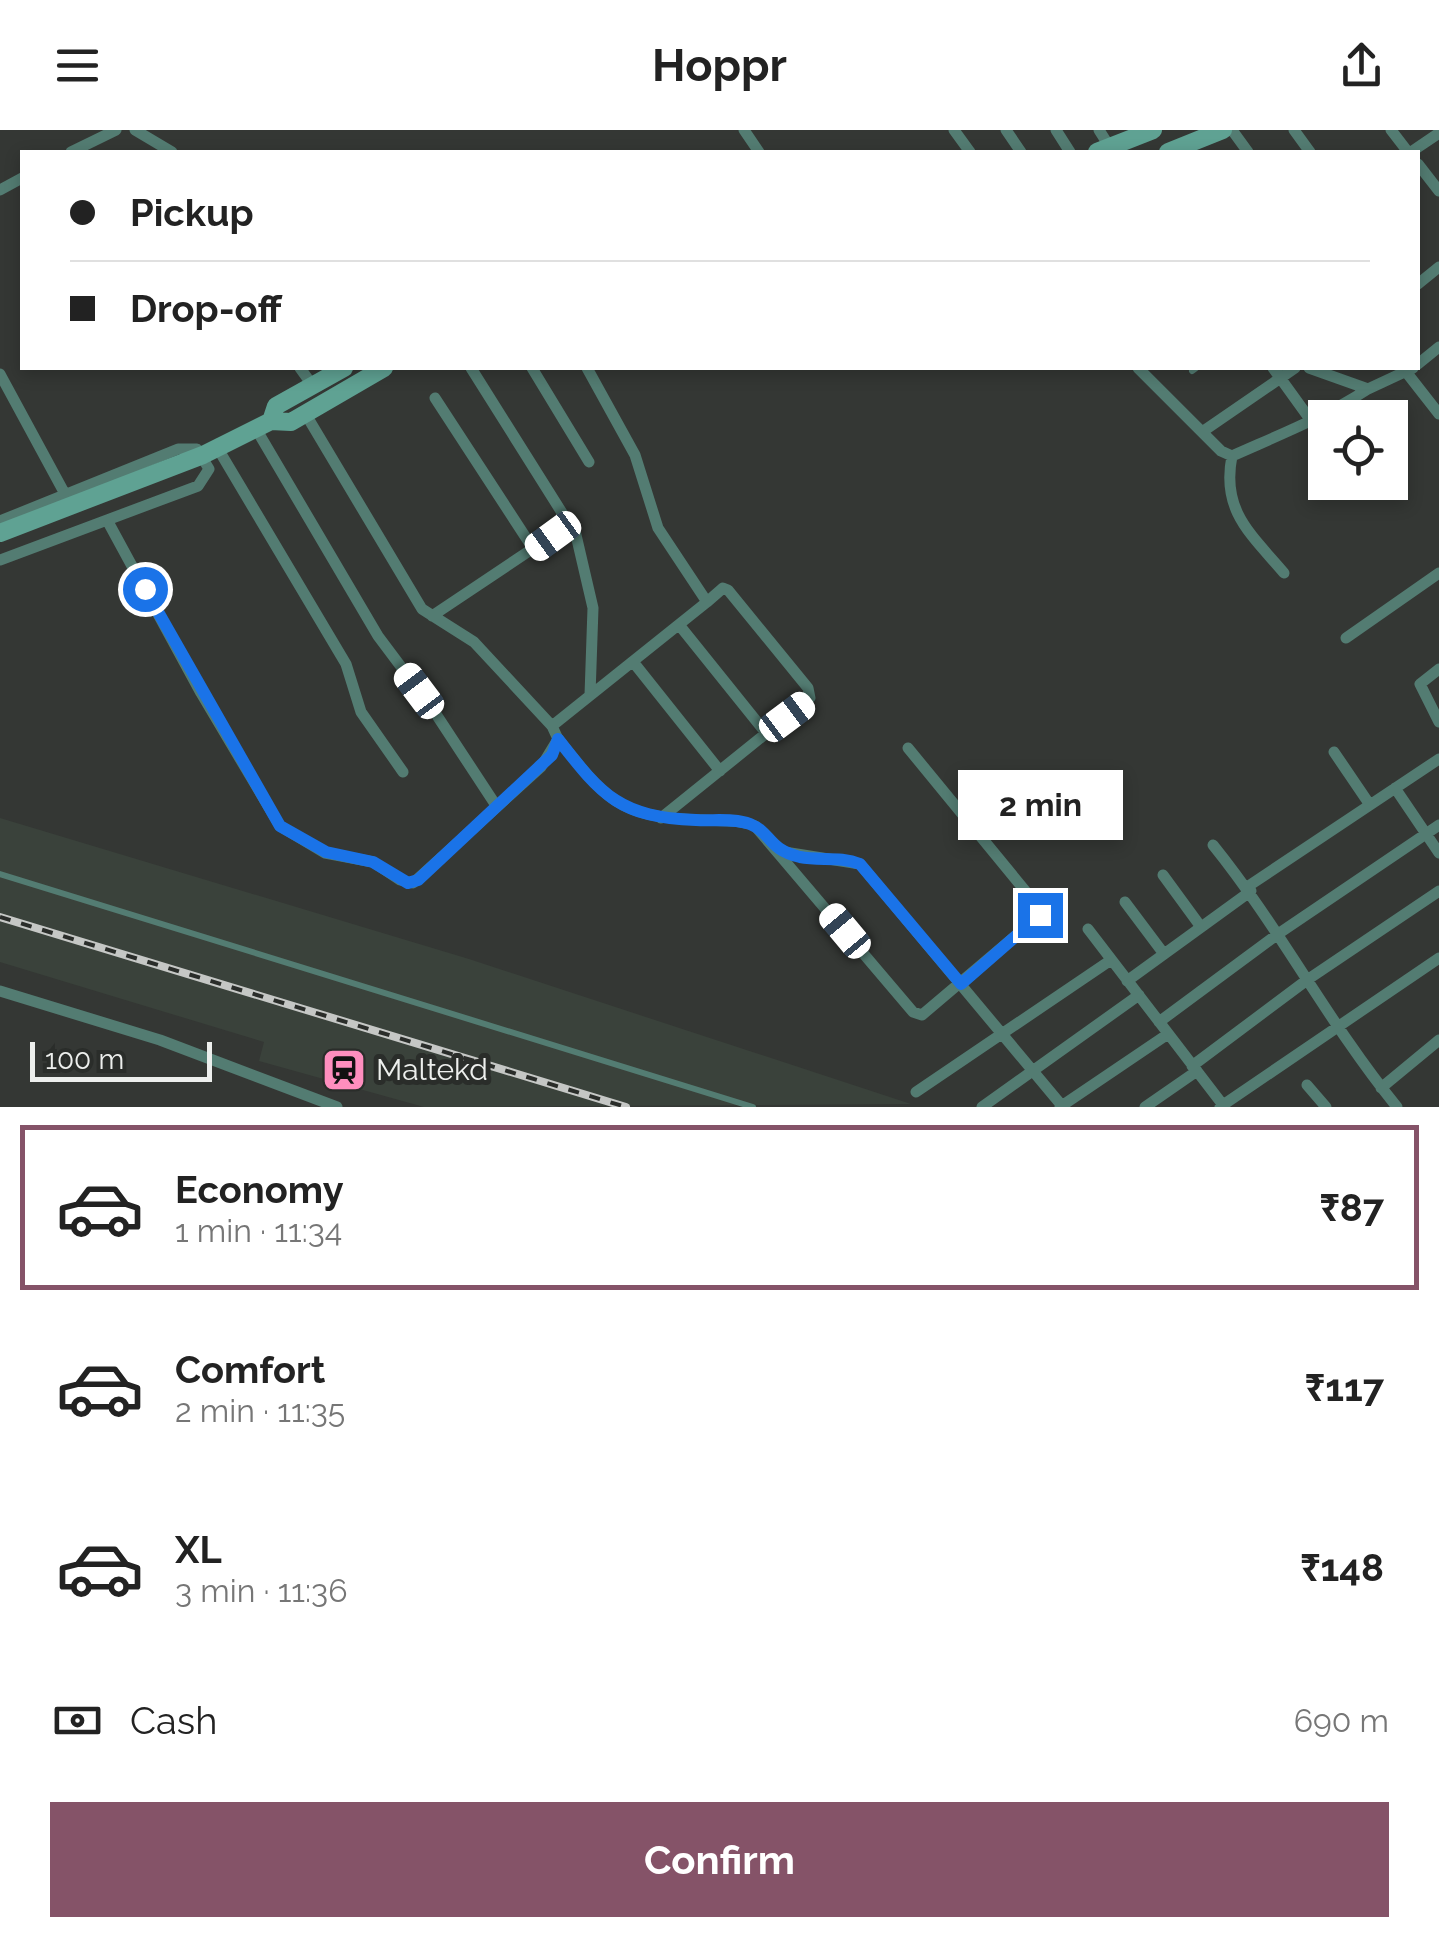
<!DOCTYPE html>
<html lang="en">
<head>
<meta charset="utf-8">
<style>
  :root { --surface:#fff; --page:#f2f2f2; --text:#222; --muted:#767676; --line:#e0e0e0; --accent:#855368 }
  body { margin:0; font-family:Raleway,sans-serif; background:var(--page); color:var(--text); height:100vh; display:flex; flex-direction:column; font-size:38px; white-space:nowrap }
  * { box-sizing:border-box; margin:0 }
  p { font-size:32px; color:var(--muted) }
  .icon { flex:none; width:55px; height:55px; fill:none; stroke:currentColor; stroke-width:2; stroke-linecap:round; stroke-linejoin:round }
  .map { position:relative; height:977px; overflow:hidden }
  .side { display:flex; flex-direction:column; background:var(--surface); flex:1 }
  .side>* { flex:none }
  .guide { position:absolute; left:20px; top:20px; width:1400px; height:220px; border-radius:0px; box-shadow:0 5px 15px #0003; display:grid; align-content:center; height:220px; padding:0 50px; background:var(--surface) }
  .controls { position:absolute; left:1308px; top:270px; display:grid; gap:20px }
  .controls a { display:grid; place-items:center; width:100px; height:100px; border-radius:0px; background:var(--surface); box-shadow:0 5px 15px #0003; font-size:50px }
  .scale { position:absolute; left:30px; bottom:25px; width:182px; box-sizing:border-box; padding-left:10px; border:5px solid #edefed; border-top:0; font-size:28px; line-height:35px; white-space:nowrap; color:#edefed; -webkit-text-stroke:8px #2a2d2a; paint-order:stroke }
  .end { position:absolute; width:45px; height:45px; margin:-22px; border:12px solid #1a73e8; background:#fff; box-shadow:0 0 0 5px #fff }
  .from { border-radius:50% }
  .bubble { position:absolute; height:70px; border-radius:0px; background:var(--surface); box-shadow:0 5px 15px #0003; font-size:32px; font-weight:700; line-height:70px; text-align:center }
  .car { position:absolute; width:30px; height:60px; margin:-30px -15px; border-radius:12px; box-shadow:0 0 8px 2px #0007; background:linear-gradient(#fff 24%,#345 0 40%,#fff 0 76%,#345 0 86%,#fff 0) }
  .guide b { display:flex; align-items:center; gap:35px; height:95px; font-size:38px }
  .guide b+b { border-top:2px solid var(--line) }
  .guide i { width:25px; height:25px; background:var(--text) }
  ul { padding:18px 0 0; list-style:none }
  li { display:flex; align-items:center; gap:30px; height:165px; margin:0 20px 15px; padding:0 30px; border:5px solid transparent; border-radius:0px }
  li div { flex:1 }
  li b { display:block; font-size:38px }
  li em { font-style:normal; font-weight:700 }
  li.on { border-color:var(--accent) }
  li>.icon { width:90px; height:90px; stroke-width:1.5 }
  .pay { display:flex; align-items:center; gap:25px; height:110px; padding:0 50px; font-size:38px }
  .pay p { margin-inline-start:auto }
  .action { display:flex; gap:20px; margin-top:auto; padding:20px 50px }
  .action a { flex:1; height:115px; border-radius:0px; background:var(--accent); color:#fff; font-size:40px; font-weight:700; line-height:115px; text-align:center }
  header { display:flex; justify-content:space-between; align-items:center; height:130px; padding:0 50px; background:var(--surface); font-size:45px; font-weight:700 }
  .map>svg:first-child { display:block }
</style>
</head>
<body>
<header><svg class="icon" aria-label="menu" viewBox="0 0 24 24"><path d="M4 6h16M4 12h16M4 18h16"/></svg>Hoppr<svg class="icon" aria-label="share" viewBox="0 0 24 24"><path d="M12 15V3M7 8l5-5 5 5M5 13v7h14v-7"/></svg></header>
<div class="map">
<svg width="1439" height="977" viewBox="0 0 1439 977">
  <rect width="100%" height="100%" fill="#343734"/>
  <path fill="#3a423b" d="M0,688L469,829L911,974L424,977L259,931L264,912L0,832Z"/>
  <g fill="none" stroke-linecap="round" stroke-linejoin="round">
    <path stroke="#537c72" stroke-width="6" d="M1192,241L1196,238
      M0,744L753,977"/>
    <path stroke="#537c72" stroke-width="11" d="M135,0L172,22
      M744,0L759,22
      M954,0L970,22
      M1006,0L1021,22
      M1056,0L1070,22
      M1099,0L1111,19
      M1232,0L1248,22
      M1294,0L1310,22
      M1391,0L1408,22
      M71,22L116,0
      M1411,22L1439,3
      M1418,34L1439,61
      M0,60L22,48
      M1418,154L1439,137
      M1418,234L1439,217
      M300,238L313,256
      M471,238L576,405L593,478L590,565
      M532,238L589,332
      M1138,238L1221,321L1232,326C1279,305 1325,287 1368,259
      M1273,238L1312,292
      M1309,238L1368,259L1413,238
      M1403,238L1439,284
      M0,244L65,364
      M435,268L534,420
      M255,297L378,506L432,578L497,677
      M1202,302L1295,238
      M217,317L346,534L361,582L403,642
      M1232,326C1221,381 1251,404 1284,443
      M107,390L201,563L280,696L325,723L373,732L400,750L413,753L541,637L558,609L552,596L474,512L422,479L305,283
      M0,391L178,319H197L209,339L198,356L0,430
      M432,486L571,393
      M680,496L766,603
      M1346,508L1439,443
      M634,533L720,641
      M1439,539L1420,554L1439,592
      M552,596L707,472L658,398L635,325L587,238
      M558,609C607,671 619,687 700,690C718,691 739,689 755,696L913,882L922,885L1040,785L1041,780L908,618
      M1334,622L1370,675
      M1395,658L1439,723
      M661,688L810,568L808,558L728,460L723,458L707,472
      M1213,715C1280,798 1329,894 1397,977
      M778,721L860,734L1063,977
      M1163,745L1201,797
      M1247,757L1439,629
      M1125,772L1164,824
      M1088,799L1223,975
      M1127,851L1251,761
      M0,861L160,910L337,977
      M1159,892L1278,804L1439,695
      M1192,936L1307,850L1439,761
      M1307,955L1326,977
      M1381,958L1439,910
      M916,962L1111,830
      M982,977L1139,865
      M1060,977L1168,904
      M1145,977L1197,941
      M1220,977L1439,828"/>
    <path stroke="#5fa293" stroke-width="18" d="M1097,22L1153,0
      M1168,22L1223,0
      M271,291L276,276L344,238
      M0,403L203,325L271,291L291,292L384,238"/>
    <defs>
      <path id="rail" d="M0,787L626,977"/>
    </defs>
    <use href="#rail" stroke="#c5c7c5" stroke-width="8"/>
    <use href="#rail" stroke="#2a2d2a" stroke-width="4" stroke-dasharray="11" stroke-linecap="butt"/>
  </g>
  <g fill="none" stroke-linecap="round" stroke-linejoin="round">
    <path stroke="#1a73e8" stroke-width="12" d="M145,459L280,696L326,722L373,732L408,753L418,750L540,636L552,625L558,609C603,667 620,687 696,690C713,691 735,688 750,694C772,703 767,719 800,727C820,731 840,726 860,734L961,854L1040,785"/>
  </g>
  <defs>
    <symbol id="station-square" viewBox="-11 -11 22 22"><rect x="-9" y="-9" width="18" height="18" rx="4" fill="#fe8ebe" stroke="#2a2d2a"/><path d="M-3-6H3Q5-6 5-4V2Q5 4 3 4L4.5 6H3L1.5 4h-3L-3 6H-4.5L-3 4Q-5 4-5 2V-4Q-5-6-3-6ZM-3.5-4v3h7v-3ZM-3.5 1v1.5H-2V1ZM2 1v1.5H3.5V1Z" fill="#111"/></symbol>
  </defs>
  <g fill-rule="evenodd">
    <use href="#station-square" x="319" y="915" width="50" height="50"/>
  </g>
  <g text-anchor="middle" stroke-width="10" stroke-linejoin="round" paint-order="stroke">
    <g font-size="30" fill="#edefed" stroke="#2a2d2a" text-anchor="start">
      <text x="376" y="950">Maltekd</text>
    </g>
  </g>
</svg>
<div class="controls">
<a><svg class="icon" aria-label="locate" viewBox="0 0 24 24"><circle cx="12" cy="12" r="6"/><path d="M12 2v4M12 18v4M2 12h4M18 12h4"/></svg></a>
</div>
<div class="scale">100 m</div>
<i class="end from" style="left:145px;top:459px"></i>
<i class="end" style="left:1040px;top:785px"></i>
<div class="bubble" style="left:958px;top:640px;width:165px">2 min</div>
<i class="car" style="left:553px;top:406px;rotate:234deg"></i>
<i class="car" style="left:419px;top:561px;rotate:323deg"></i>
<i class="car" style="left:787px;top:587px;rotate:53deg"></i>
<i class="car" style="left:845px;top:801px;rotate:320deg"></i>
<div class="guide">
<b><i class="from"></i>Pickup</b>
<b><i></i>Drop-off</b>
</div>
</div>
<section class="side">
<ul>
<li class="on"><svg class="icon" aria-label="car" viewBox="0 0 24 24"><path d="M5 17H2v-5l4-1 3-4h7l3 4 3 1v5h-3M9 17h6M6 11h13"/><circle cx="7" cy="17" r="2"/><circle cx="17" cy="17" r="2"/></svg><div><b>Economy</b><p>1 min · 11:34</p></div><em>₹87</em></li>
<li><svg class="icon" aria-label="car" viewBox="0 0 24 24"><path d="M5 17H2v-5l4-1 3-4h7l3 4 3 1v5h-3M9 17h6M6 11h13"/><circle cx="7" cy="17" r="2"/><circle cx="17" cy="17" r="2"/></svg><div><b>Comfort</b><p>2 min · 11:35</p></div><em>₹117</em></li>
<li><svg class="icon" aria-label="car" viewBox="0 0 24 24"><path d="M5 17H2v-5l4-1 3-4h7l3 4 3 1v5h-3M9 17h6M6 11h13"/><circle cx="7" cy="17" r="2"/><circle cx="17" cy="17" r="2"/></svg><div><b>XL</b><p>3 min · 11:36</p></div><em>₹148</em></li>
</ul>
<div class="pay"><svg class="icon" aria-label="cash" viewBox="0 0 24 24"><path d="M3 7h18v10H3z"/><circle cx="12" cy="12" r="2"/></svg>Cash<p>690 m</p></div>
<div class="action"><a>Confirm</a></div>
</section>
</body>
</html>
